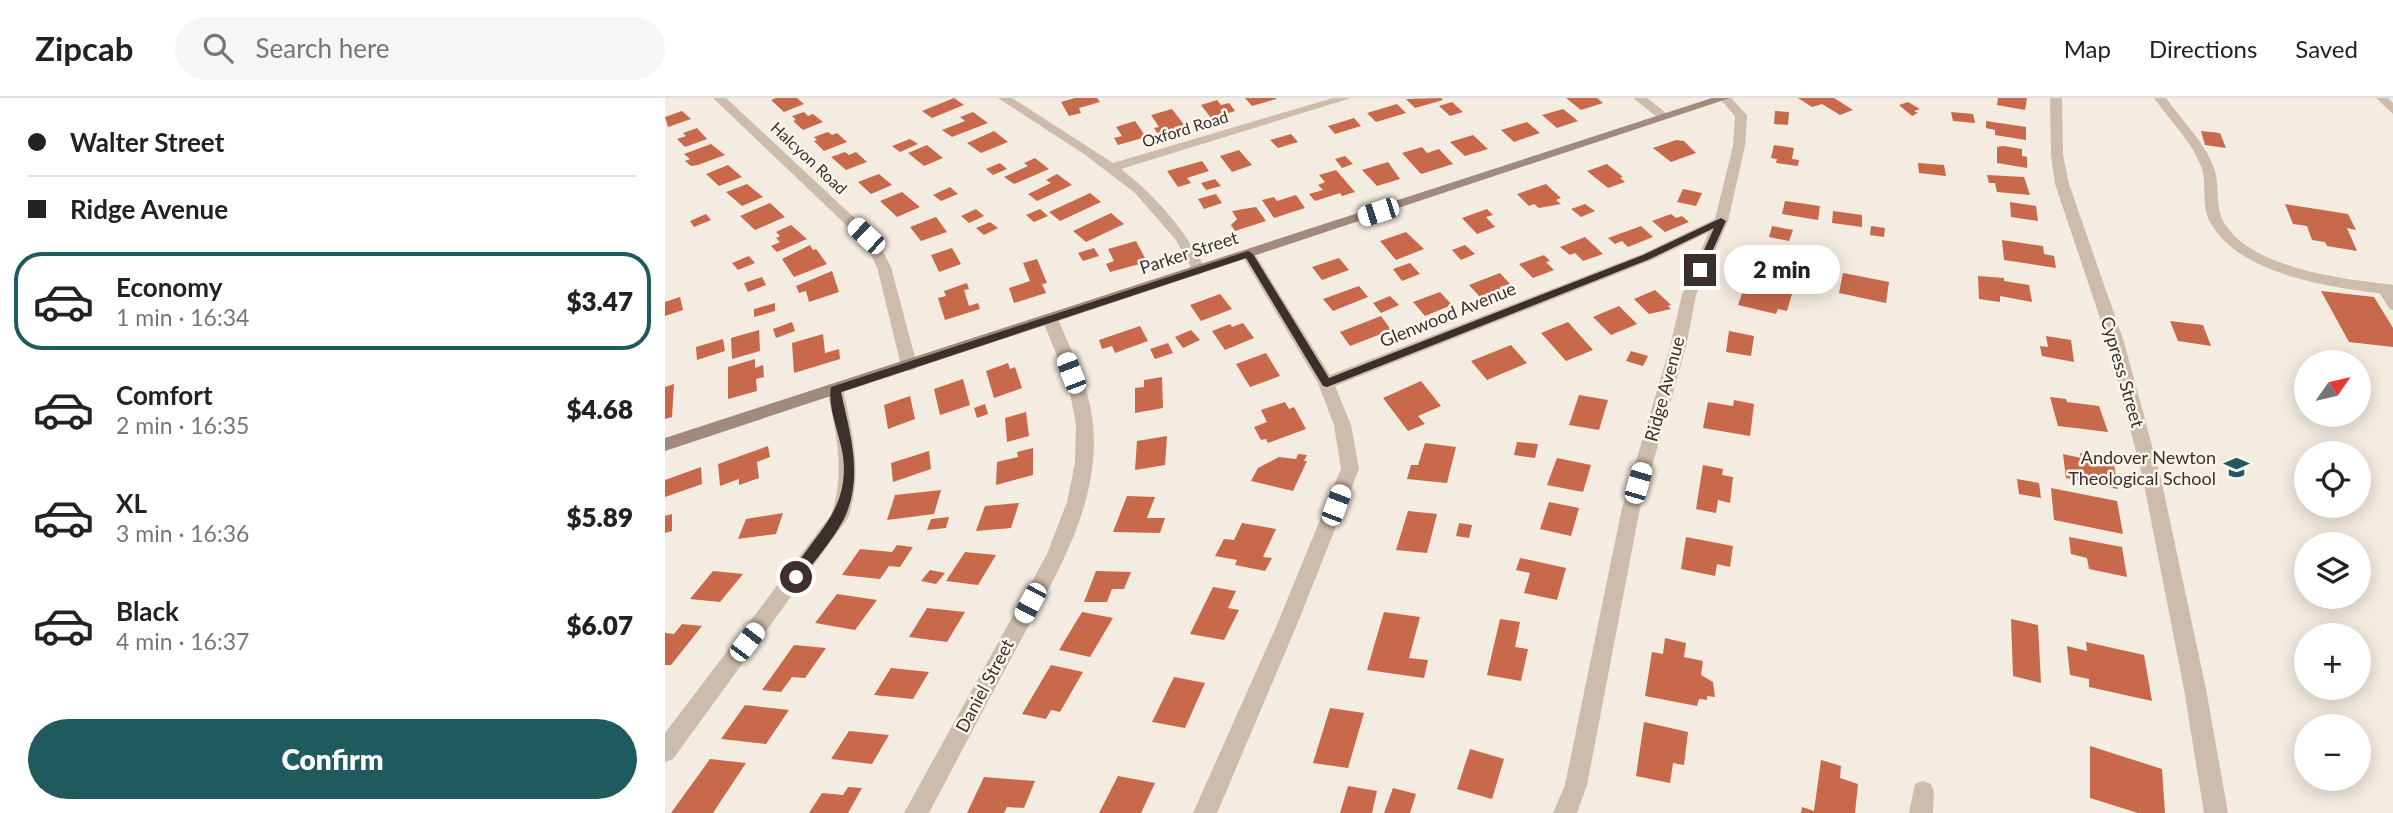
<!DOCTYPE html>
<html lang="en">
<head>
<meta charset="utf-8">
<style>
  :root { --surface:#fff; --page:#f6f6f6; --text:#222; --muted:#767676; --line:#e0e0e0; --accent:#1f5a5e }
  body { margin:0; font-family:Lato,sans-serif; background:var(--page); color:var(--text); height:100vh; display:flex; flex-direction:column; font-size:26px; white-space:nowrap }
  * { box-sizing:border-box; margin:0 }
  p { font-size:23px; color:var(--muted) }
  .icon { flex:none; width:38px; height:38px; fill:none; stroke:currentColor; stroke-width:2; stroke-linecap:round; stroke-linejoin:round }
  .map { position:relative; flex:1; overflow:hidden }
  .side { display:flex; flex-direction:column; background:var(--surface); width:665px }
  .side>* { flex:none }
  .hud { display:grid; align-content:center; height:154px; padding:0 28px; background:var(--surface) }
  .needle { width:46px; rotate:56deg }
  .fabs { position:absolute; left:1629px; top:252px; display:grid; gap:14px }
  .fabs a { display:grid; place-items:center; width:77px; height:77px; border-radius:50%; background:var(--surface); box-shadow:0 4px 18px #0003; font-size:35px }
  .end { position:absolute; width:32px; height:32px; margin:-16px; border:9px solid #3b302b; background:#fff; box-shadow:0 0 0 4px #fff }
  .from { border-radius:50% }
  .bubble { position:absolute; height:49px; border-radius:24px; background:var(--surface); box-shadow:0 4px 18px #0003; font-size:23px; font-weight:800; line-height:49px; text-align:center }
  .car { position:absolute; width:21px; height:42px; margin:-21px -10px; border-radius:9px; box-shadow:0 0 5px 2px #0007; background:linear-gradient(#fff 24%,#345 0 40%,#fff 0 76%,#345 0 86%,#fff 0) }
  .hud b { display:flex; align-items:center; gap:24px; height:66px; font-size:26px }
  .hud b+b { border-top:2px solid var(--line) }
  .hud i { width:18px; height:18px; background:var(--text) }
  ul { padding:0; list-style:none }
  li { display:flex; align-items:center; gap:21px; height:98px; margin:0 14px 10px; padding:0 14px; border:4px solid transparent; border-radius:28px }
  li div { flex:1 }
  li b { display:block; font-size:26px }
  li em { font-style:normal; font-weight:800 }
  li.selected { border-color:var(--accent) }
  li>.icon { width:63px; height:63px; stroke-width:1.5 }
  .button { display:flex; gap:14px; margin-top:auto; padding:14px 28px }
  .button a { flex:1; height:80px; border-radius:42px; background:var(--accent); color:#fff; font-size:28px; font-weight:800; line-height:80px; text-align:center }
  header { display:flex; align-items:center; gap:42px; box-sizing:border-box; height:98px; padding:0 35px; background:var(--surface); border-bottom:2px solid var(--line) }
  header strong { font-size:33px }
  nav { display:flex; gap:38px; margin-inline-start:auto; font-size:24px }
  .search { width:490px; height:63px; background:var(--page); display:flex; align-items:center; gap:18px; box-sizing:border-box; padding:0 24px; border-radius:38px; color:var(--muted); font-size:26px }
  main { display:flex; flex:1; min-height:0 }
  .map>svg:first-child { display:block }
</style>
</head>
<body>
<header>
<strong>Zipcab</strong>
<div class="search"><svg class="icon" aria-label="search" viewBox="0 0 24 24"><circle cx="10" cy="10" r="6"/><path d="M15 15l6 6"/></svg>Search here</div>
<nav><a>Map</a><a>Directions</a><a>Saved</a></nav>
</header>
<main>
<section class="side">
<div class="hud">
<b><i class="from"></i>Walter Street</b>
<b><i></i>Ridge Avenue</b>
</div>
<ul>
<li class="selected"><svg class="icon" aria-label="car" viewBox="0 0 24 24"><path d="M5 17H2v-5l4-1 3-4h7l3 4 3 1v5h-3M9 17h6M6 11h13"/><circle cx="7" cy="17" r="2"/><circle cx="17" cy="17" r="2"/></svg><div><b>Economy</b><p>1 min · 16:34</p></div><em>$3.47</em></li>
<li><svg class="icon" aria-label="car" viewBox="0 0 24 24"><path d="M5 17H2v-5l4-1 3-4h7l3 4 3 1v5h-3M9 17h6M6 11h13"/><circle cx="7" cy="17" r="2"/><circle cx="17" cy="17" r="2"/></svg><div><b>Comfort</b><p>2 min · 16:35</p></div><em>$4.68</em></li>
<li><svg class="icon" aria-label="car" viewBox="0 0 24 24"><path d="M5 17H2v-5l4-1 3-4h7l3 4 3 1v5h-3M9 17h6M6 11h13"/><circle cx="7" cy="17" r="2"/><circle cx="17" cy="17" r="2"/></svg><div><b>XL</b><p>3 min · 16:36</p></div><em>$5.89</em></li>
<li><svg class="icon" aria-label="car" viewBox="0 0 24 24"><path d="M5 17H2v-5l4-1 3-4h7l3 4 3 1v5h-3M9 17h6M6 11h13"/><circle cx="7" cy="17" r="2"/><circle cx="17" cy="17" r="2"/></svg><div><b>Black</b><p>4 min · 16:37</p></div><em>$6.07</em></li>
</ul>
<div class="button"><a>Confirm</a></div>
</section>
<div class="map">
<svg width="1728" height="715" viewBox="0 0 1728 715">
  <rect width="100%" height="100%" fill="#f4ebe1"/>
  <path fill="#c8694b" d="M111,0H132L139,6L119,14L106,2Z
    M289,0L299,7L267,20L257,13Z
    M410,0H432L435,4L414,10L416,15L404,18L396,4Z
    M580,0H611V1L587,8Z
    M776,0L778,2L750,10L741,1Z
    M901,0H932L938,5L916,12Z
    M1133,0H1169L1188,12L1175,17L1157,6L1147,9Z
    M1333,0H1362L1360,12L1332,7Z
    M552,2L556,7L564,5L570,13L546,20L536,7Z
    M787,4L798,14L785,18L774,8Z
    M1243,4L1255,11L1249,13L1253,15L1247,18L1234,7Z
    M732,6L741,15L711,24L702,15Z
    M507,11L520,28L493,36L489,30L494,29L486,17Z
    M898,11L913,23L892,30L877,17Z
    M17,13L26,21L3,29L0,19Z
    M1110,13L1124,14L1123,27L1109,26Z
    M139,14L143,18L148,16L158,24L138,32L128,23L131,22L127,18Z
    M308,14L323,25L287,39L277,32L300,23L295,19Z
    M1286,14L1308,16L1310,25L1288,23Z
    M689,20L696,28L670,36L663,28Z
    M470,23L481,39L453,47L449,40L457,38L451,29Z
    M1321,23L1361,29V42L1330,37V32L1321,30Z
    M862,24L875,35L849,44L836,32Z
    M32,30L42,41L20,49L12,41L21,38L18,35Z
    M329,33L343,44L316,55L302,45Z
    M1536,33L1555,35L1561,50L1540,47Z
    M163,34L167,37L172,35L182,44L159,53L149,43L152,42L149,39Z
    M626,36L633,44L613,50L605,42Z
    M808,37L823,51L800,58L785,44Z
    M245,41L253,46L235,54L227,48Z
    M1011,42L1019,43L1031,55L1006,64L988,50Z
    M46,46L60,57L33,67L26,68L20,63L25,61L19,56Z
    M262,47L278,60L259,68L243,55Z
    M1109,47L1129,50L1127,61L1134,62L1133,68L1111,65L1112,61L1106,60Z
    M1338,48L1357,51V58L1362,59V70L1332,65V49Z
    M757,49L762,55L774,51L788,66L756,76L737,55Z
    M574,52L587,67L567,74L555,58Z
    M180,54L184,57L191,54L202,64L181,72L166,59Z
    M680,58L688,66L677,70L670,61Z
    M370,60L384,71L349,86L339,79L363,68L359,65Z
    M537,63L544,73L522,80L526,85L513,89L502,73Z
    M723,64L735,81L712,88L697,72Z
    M335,65L342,71L328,77L321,71Z
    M1253,65L1279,67L1281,78L1254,75Z
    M942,66L958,79L955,80L960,84L943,90L922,73Z
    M63,67L77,79L54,88L41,76Z
    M671,72L690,94L677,98L675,95L650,103L644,96L658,92L653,87L660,84L654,77Z
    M214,76L227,87L206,96L193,84Z
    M392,76L407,87L372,103L363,96L386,85L381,82Z
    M1322,77L1359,79L1365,97L1332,94L1330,85H1324Z
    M550,81L556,88L541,92L536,85Z
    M82,86L98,99L77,108L61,94Z
    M881,86L896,100L891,102L896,106L874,110L869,106L864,108L852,96Z
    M285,89L293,96L276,103L268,97Z
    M1018,91L1037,95L1031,108L1012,104Z
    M237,94L255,109L232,119L215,103Z
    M425,95L436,104L395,123L384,114Z
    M551,96L557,105L539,111L533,101Z
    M631,97L640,110L609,120L597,102L609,99L612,103Z
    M1120,103L1155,108L1153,122L1117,116Z
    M1345,104L1371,108L1373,123L1346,119Z
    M105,105L120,119L90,132L75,118Z
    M920,106L930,113L916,119L906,111Z
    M1620,106L1683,116L1691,132L1682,130L1692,153L1662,148L1660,144L1647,142L1642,128L1628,126Z
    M591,109L601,123L570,133L566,127L572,121L567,113Z
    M311,111L319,118L304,125L296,118Z
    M375,111L383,118L369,124L361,117Z
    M822,111L828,117L821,119L830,129L812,136L797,120Z
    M1168,113L1197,117V129L1167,125Z
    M446,115L459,126L421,144L408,133Z
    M41,116L46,122L29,129L25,123Z
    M1006,116L1011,120L1017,118L1024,124L1000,134L987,123Z
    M271,119L282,134L256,143L245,129Z
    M325,124L333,130L319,137L311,130Z
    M126,127L142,141L112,154L106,148L115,144L111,140L115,138L111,134Z
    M976,128L988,139L963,149L957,143L950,146L943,140Z
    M1107,128L1128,132L1124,143L1104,139Z
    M1206,128L1220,130L1219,139L1205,137Z
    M741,134L759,151L731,162L715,143Z
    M920,139L938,156L918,163L910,155L905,157L895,149Z
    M1337,142L1378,148L1379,156L1389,158L1391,170L1339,162Z
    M471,143L482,164L445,174L441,166L449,163L443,151Z
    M145,147L148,152L151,151L162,166L129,179L117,161Z
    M800,147L810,156L796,162L787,152Z
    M1102,149L1141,161L1138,168L1146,170L1143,179L1094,166Z
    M287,150L296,166L274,174L266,157Z
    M429,150L434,158L418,163L413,155Z
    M879,157L885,163L881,164L889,172L868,180L854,166Z
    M84,158L90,165L73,172L67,165Z
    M674,160L684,172L657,182L647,169Z
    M372,161L382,185L377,186L381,195L349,205L344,190L365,183L358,165Z
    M745,165L755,176L737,183L728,171Z
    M167,173L174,194L144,204L141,193L134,195L131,188Z
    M835,175L845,186L835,189L839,194L821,201L818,197L815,199L804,187Z
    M1178,175L1224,184L1221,205L1174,195Z
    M1313,178L1339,180V183L1364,187L1367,204L1335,198V204L1314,201Z
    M97,179L101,187L83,194L79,185Z
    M302,185L304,191L299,192L304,208L313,205L315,211L280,222L273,200L281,198L279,193Z
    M1080,187L1127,196L1122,213L1113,211L1111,216L1073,207Z
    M694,188L703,199L668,213L658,201Z
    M990,192L1006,207L1003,208L1006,211L984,216L969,201Z
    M1656,193L1709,199L1728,230V249L1684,244Z
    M775,194L787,207L760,218L748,204Z
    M555,196L567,211L536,223L525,207Z
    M725,198L734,207L716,215L708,205Z
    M15,199L18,212L0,218V204Z
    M110,205V213L89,219V211Z
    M954,208L972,226L946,237L928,219Z
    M716,218L726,232L685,248L675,234Z
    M1505,223L1538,227L1546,248L1513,243Z
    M127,224L130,233L111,240L108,231Z
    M903,224L928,252L901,263L876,235Z
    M578,225L589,240L560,252L547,233L565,226L567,229Z
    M475,228L483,243L450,255L447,248L437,251L434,242Z
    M94,232L95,253L67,261L66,240Z
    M526,232L535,242L518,250L510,239Z
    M1064,233L1089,238L1086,258L1061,254Z
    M158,236L160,255L174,251L175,261L129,275L127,245Z
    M1381,238L1406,242L1409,264L1377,258L1375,248L1383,249Z
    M58,241L60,253L32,262L31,249Z
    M503,245L508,255L490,261L485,251Z
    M846,247L862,265L822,282L806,263Z
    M966,253L983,258L978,268L961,263Z
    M601,255L615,278L585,289L571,266Z
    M90,261V270L98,267L99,279L91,281L92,293L63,301V269Z
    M343,265L345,271L350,269L357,290L329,300L321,273Z
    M497,279L498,310L470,315V290L479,289V282Z
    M298,281L305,307L275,317L269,291Z
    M756,283L776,308L753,318L760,326L743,333L718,300Z
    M9,286L7,319L0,321V289Z
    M914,297L943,302L934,332L904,327Z
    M245,298L250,321L223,331L219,307Z
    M1385,299L1401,301L1402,304L1434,308L1443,334L1393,328Z
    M1069,302L1089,306L1085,338L1038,330L1043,304L1068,308Z
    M620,304L624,311L629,309L641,331L603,345L601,341L596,342L589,329L602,324L596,312Z
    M320,306L323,316L312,320L309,310Z
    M361,314L364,338L342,344L340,320Z
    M502,338L500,367L470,372L472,343Z
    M852,344L873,346L870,360L849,357Z
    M760,345L791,349L782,385L742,381L746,367H753Z
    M103,348L105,359L92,364L94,380L74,387V381L55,388L53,366Z
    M368,350V377L331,387L332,364L353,359L352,354Z
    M264,353L266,371L228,384L226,365Z
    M1415,355L1448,361L1453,391L1401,380L1398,356L1416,360Z
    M633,356L642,357L639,363H642L628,393L586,383L593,370L614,359L631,361Z
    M892,360L926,367L918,394L882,387Z
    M1038,367L1058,371L1057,377L1068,379L1065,405L1053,402L1051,415L1031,411Z
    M36,369L37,386L0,399V382Z
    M1352,381L1374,385L1376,400L1354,396Z
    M1386,390L1452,403L1458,436L1389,422Z
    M276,392L269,416L222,422L230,397Z
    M462,398L490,399L482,420H500L495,435L448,434Z
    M884,404L914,410L906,438L875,431Z
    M354,405L346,430L311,433L320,408Z
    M743,413L772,416L762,455L731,452Z
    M118,415L111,436L73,441L81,421Z
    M7,416V433L0,435V418Z
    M284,419L281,430L262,432L266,421Z
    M577,425L611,431L598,459L607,460L600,473L570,467L572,462L550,458L559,441L569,442Z
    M794,425L807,427L804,440L791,438Z
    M1021,439L1068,448L1065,469L1052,466L1050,478L1016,471Z
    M1404,439L1457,449L1462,479L1424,471L1422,460L1406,456Z
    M232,447L248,449L235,469L224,468L215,481L177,477L195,451L227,454Z
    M300,454L331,457L313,487L281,483Z
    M855,460L901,470L892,502L859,495L865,475L851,472Z
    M265,472L280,475L271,486L256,483Z
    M48,473L78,476L55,504L25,501Z
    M431,473L466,474L459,491H447L442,504H419Z
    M548,489L571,493L563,510L574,512L559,542L525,536Z
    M172,496L212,502L190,532L150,525Z
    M262,510L300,514L282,544L244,539Z
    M417,514L448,520L425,559L394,552Z
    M719,514L755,519L744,560L763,562L759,580L702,572Z
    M835,521L855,524L850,549L863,551L856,583L822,577Z
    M1346,521L1373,527L1376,585L1348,578Z
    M17,526L37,528L6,567H0V535L9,536Z
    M1000,540L1021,545L1019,559L1038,563L1036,577L1048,584L1050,599L1042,598V602L1034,601L1032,608L980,598L987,554L998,556Z
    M1421,544L1479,557L1487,603L1424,589V581L1405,577L1402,548L1422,553Z
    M129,547L161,550L140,580L127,579L116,594L97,592Z
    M386,567L418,574L395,614L386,612L381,621L357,616Z
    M226,570L264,574L248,601L209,597Z
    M509,579L540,585L520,630L487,624Z
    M80,607L124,612L101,646L56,641Z
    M665,610L699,615L683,670L648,665Z
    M979,624L1023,634L1019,667L1008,665L1005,685L971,678Z
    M184,633L224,637L207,666L166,661Z
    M1425,648L1497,671L1500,715H1473L1425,700Z
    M805,651L839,661L827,701L792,691Z
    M45,661L81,665L48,715H6Z
    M1156,662L1176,668L1175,680L1193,686L1190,715H1136L1137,709L1149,713Z
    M453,678L490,685L476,715H434Z
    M319,679L370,683L359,710L342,709L339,715H302Z
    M683,688L712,693L707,715H675Z
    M183,689L197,690L183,715H144L157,695L178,697Z
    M728,690L751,696L745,715H719Z"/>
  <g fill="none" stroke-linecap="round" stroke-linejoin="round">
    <path stroke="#cdbbac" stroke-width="10" d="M1718,191L1728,207"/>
    <path fill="#cdbbac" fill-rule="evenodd" d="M48,0H61L211,140L226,169L252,267L250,271L244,273L236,267L212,169L200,145Z
      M333,0H347L448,65L668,0H686L456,71C493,100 519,131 541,172L534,177L529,175L511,142L470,95L419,56Z
      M968,0H982L1006,19L996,22Z
      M1054,0H1066L1082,17L1080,48L1063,123L1031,197L1021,249L975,410L922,687L912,715H888L900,687L957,410L1005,249L1017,197L1044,134L987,162L670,288L686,327L694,371L631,529L552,715H528L611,529L676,371L669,327L653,285L576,156L578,153H588L665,277L977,156L1050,121L1068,48L1070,18Z
      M1385,0H1397L1398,57L1404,86L1459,244L1496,381L1541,591L1563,715H1539L1519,591L1478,381L1443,244L1390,86L1386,57Z
      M1489,0H1501C1517,23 1540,44 1549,70C1555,87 1550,107 1558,123C1585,171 1678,181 1728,187V197C1672,190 1575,179 1545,124C1536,108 1542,88 1537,71C1528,44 1505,23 1489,0Z
      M1711,0H1723L1728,5V16Z
      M385,216L393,221C407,255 425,289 428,327C436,410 386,485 349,555C320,608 292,662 264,715H239L382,456L402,404L410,365L411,326L403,285L377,221Z
      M170,286L178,292C188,336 198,376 183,420L8,661L0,664V635L166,417C181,375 171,334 162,292Z
      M1258,683L1266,686L1269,694L1268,715H1244L1250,686Z"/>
    <path fill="#a18a7d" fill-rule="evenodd" d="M1047,0H1065L0,353V340Z"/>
  </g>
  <path fill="#3b302b" d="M1056,120L1061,123L1038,174L1030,172L1049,130L985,161L662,289L658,288L581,160L176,294C185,336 199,379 179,421C168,442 149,463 135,483L131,484L124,479C148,436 185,414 178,358C175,337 162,309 166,289L583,153L588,156L664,280L978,157Z"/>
  <defs>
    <symbol id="school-bare" viewBox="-9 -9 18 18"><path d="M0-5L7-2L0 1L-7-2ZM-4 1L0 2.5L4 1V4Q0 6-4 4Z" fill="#1f5a5e" stroke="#fbf5ee" stroke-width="2.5" paint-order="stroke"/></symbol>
  </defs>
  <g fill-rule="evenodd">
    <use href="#school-bare" x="1554" y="352" width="35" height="35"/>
  </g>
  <g text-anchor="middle" stroke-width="5" stroke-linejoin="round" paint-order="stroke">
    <g font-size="16" fill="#3b302b" stroke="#fbf5ee">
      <text transform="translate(520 31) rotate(-17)" y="6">Oxford Road</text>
      <text transform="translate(144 60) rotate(43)" y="6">Halcyon Road</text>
    </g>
    <g font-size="18" fill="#3b302b" stroke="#fbf5ee">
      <text transform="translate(524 155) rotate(-18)" y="6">Parker Street</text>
      <text transform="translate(783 217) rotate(-22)" y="6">Glenwood Avenue</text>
      <text transform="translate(1457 274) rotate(74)" y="6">Cypress Street</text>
      <text transform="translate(1000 291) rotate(-75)" y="6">Ridge Avenue</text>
      <text transform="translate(320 588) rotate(-62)" y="6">Daniel Street</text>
    </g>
    <g font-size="18" fill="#3b302b" stroke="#fbf5ee" text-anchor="end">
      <text x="1551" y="366">Andover Newton<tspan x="1551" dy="21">Theological School</tspan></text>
    </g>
  </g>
</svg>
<div class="fabs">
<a><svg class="needle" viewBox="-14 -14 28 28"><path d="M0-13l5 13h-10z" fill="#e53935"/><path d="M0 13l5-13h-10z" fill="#767676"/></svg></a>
<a><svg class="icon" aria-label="locate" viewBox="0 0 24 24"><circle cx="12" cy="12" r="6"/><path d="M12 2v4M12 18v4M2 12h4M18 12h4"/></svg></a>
<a><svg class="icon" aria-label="layers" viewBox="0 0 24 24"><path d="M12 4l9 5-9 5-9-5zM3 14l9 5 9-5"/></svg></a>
<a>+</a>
<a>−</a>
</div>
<i class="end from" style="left:131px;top:479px"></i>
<i class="end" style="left:1035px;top:172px"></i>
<div class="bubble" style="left:1059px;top:147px;width:116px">2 min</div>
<i class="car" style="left:713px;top:114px;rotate:252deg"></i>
<i class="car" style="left:201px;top:138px;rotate:313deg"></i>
<i class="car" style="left:406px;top:275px;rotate:339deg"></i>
<i class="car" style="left:973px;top:385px;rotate:16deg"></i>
<i class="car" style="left:671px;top:407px;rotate:21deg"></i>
<i class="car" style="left:365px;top:505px;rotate:208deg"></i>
<i class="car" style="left:82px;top:544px;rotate:37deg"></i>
</div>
</main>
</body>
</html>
